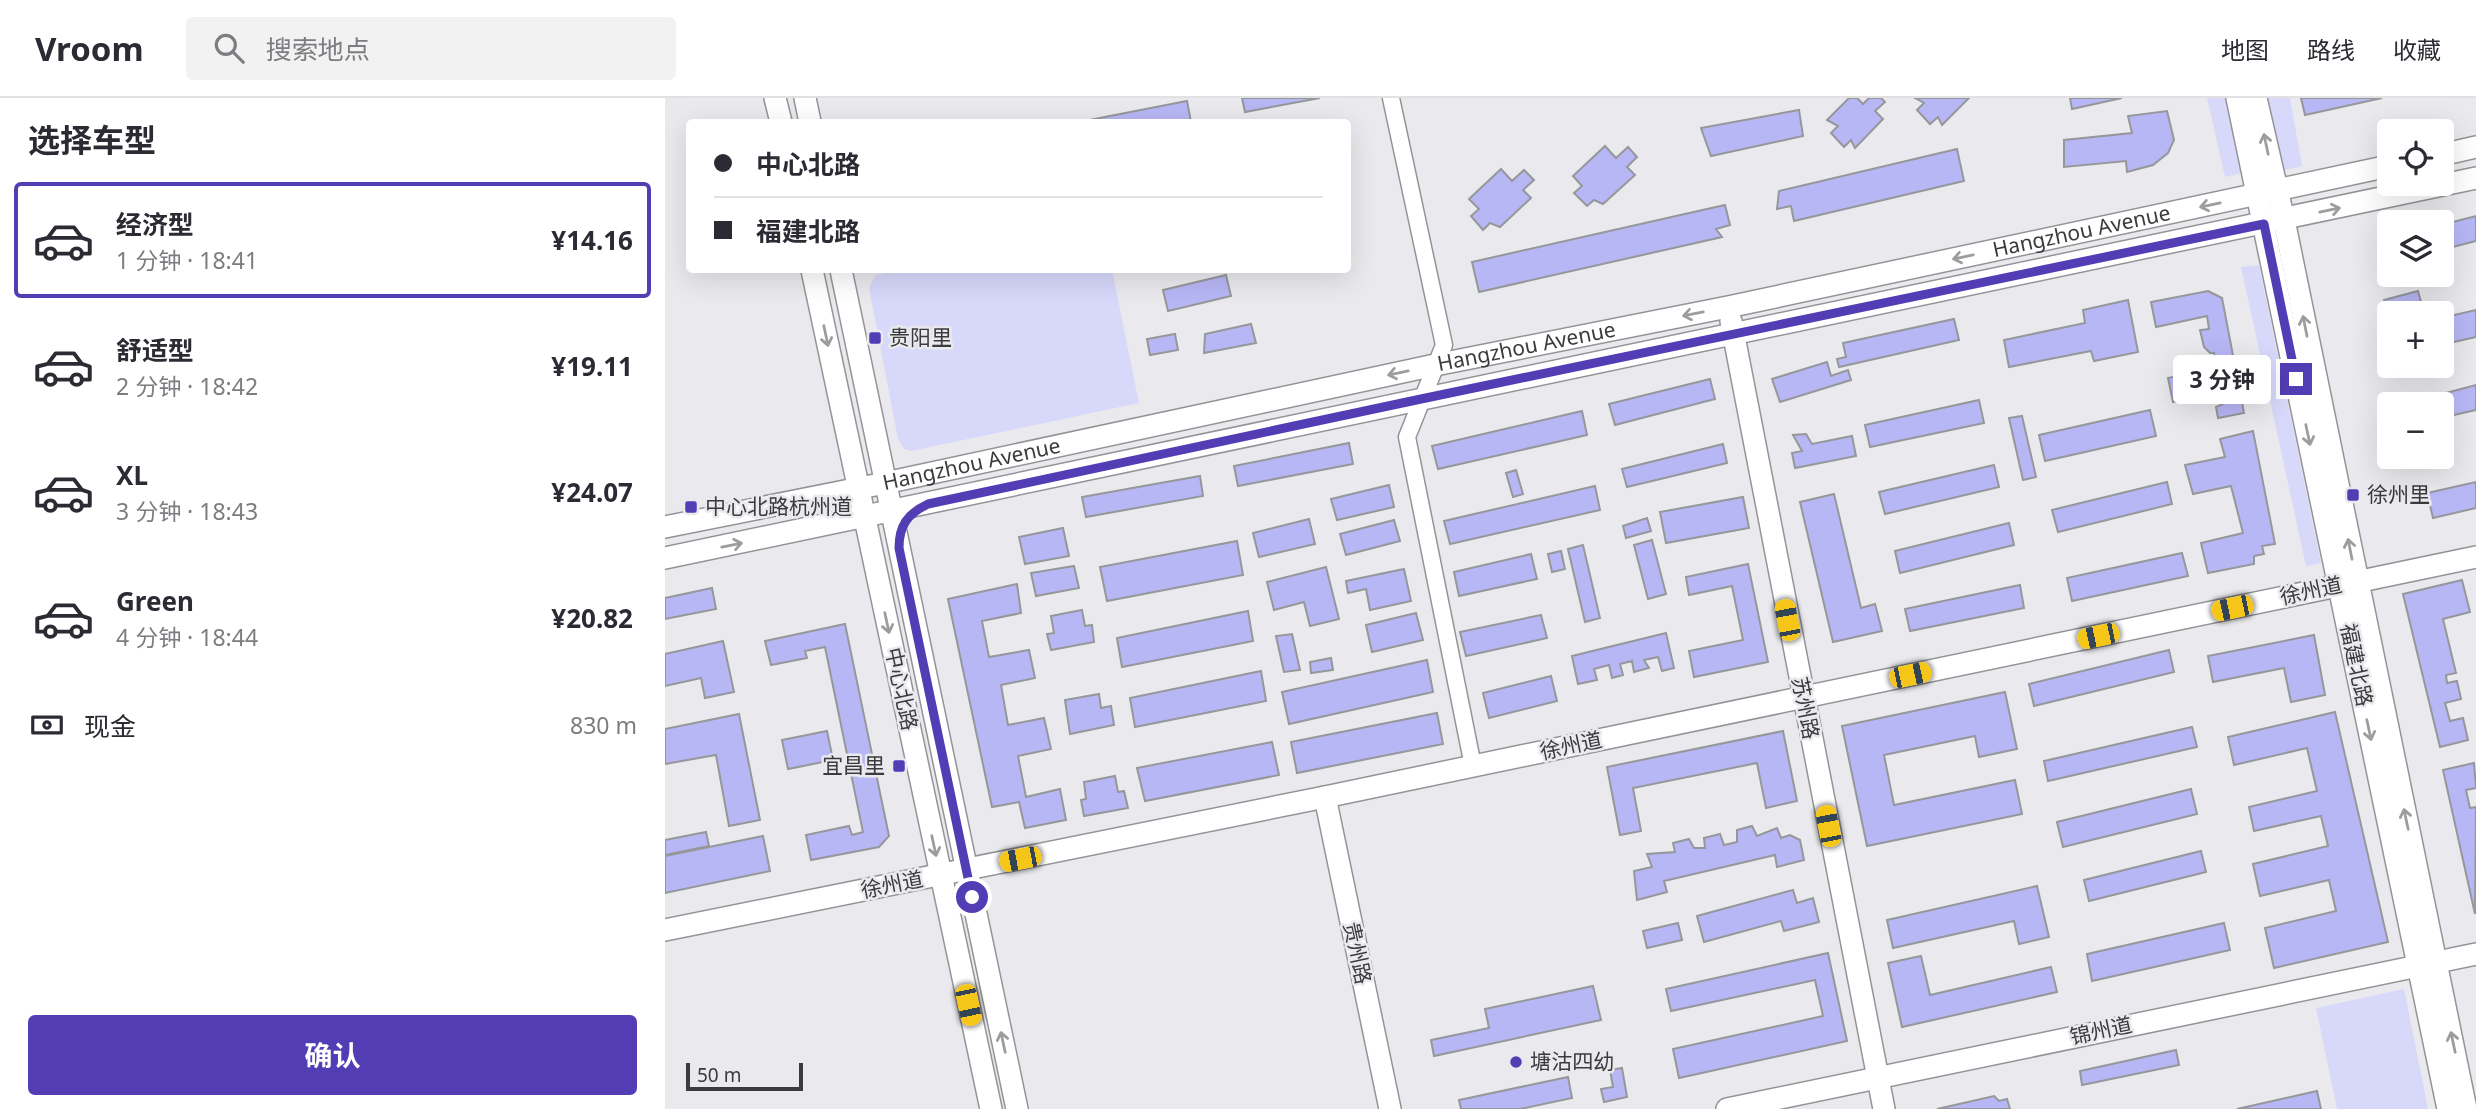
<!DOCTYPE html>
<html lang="zh">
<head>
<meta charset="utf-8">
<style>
  :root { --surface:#fff; --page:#f2f2f3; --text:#2b2b33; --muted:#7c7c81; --line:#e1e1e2; --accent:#523db5 }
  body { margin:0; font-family:"Noto Sans","Noto Sans SC",sans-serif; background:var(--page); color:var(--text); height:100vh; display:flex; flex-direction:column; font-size:26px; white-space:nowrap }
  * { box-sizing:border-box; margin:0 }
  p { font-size:23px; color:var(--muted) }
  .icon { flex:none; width:38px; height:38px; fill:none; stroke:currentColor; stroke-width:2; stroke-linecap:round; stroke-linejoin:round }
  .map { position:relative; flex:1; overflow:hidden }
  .details { display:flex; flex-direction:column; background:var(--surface); width:665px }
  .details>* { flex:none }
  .hud { position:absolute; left:21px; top:21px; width:665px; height:154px; border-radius:7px; box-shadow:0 7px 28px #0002; display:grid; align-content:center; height:154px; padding:0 28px; background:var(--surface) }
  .buttons { position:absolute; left:1712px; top:21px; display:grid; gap:14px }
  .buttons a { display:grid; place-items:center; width:77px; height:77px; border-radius:7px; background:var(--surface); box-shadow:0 7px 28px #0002; font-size:35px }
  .scale { position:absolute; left:21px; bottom:18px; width:117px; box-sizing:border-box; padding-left:7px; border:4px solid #3b3b3d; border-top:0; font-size:19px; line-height:24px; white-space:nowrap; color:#3b3b3d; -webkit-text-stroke:5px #eaeaee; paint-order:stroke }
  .end { position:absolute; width:32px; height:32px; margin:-16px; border:9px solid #523db5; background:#fff; box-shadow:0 0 0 4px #fff }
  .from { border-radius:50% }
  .bubble { position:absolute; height:49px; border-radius:7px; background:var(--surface); box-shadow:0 7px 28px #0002; font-size:23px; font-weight:700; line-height:49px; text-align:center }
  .car { position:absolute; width:21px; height:42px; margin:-21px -10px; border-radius:9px; box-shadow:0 0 5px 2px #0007; background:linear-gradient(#f5c518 24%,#345 0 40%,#f5c518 0 76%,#345 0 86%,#f5c518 0) }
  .hud b { display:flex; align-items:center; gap:24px; height:66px; font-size:26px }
  .hud b+b { border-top:2px solid var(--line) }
  .hud i { width:18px; height:18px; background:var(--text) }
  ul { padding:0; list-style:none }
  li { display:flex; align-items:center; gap:21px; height:116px; margin:0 14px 10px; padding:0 14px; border:4px solid transparent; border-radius:7px }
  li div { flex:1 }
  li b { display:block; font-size:26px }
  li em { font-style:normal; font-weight:700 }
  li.active { border-color:var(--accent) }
  li>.icon { width:63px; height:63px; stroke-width:1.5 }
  h2 { padding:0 28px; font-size:32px; line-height:84px }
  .pay { display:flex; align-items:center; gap:18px; height:77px; padding:0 28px; font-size:26px }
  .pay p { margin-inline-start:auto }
  .cta { display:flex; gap:14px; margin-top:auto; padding:14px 28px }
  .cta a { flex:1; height:80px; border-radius:7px; background:var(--accent); color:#fff; font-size:28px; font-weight:700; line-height:80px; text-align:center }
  header { display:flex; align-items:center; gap:42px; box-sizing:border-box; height:98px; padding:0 35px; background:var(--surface); border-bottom:2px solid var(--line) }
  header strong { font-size:33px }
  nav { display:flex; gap:38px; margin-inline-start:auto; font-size:24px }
  .search { width:490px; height:63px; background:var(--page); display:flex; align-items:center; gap:18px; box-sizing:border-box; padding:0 24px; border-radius:7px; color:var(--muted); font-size:26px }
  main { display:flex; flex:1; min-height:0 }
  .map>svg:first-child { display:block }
</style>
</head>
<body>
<header>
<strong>Vroom</strong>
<div class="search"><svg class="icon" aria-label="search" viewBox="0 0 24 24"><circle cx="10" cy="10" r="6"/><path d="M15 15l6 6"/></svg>搜索地点</div>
<nav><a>地图</a><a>路线</a><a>收藏</a></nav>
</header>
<main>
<section class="details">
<h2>选择车型</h2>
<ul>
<li class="active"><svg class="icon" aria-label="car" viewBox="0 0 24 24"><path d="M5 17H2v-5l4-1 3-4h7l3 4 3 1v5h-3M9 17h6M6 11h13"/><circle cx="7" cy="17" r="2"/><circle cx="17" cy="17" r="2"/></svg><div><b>经济型</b><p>1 分钟 · 18:41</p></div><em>¥14.16</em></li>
<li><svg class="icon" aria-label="car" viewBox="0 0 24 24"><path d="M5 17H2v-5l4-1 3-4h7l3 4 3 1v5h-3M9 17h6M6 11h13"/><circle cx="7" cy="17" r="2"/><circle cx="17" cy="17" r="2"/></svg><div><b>舒适型</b><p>2 分钟 · 18:42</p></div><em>¥19.11</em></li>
<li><svg class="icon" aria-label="car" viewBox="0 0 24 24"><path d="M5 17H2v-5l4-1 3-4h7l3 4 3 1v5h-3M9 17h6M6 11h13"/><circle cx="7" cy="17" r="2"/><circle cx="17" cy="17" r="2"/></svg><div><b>XL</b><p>3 分钟 · 18:43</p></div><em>¥24.07</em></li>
<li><svg class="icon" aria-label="car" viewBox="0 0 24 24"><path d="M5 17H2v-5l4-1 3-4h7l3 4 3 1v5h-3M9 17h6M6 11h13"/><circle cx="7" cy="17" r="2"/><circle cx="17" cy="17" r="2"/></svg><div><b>Green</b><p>4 分钟 · 18:44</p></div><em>¥20.82</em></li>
</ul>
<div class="pay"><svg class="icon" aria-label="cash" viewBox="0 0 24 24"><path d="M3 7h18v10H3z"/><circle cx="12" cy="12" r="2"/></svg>现金<p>830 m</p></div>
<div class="cta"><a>确认</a></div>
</section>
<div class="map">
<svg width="1811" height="1011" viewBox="0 0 1811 1011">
  <rect width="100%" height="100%" fill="#eaeaee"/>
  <path fill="#d7d8fa" d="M1542,0H1560L1577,75L1560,79Z
    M1599,0H1625L1637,68L1615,73Z
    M1594,167L1656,465L1641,468L1576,169Z
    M238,172H447L474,305L246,353L239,351L233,341L204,190L210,177Z
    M1739,891L1763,1011H1672L1651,910Z"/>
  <path fill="#b8b7f6" stroke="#96979a" stroke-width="2" d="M577,0H655L580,14Z
    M1184,0H1192L1198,6L1204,0H1216L1220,4L1210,13L1218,21L1190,50L1186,42L1179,49L1166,35L1173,28L1162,22Z
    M1250,0H1304L1277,27L1273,19L1265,26L1252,12L1259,5Z
    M1405,0H1457L1407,11Z
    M1636,0H1717L1640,17Z
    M522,3L526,24H419V23Z
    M1134,12L1138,38L1046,58L1036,30Z
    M1502,13L1509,42L1503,55L1488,67L1462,74L1461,63L1399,69V42L1467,35L1463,18Z
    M940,48L951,60L963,49L972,59L962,69L970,77L938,106L929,102L922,108L909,95L917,88L908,78Z
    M1292,51L1299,83L1129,123L1126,108L1112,111L1114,93Z
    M836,71L847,83L859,72L869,82L858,92L866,100L835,129L825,125L818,132L806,118L814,111L804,101Z
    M1060,107L1065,127L1051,131L1057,139L814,194L807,164Z
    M1811,118V143L1776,152V127Z
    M561,177L566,198L503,213L498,192Z
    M1543,193L1557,200L1579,315L1553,320L1551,309L1560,305L1558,298L1561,293L1508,304L1503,280L1552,270L1549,255H1545L1539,249L1535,232L1544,231L1542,218L1491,229L1486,204Z
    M1753,193L1759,215H1724V222L1719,202Z
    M1463,202L1473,254L1429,263L1426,253L1344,269L1339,242L1420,225L1418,212Z
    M1811,212V239L1776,247V220Z
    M1289,221L1294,242L1174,269L1172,261L1181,259L1178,245Z
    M586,226L591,245L539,255L540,236Z
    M510,236L513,252L485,257L482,241Z
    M1162,264L1166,278L1183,272L1186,282L1115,304L1107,281Z
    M1045,281L1050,301L950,327L944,306Z
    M1811,287V312L1776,320V306H1739Z
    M1314,302L1319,325L1205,349L1200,327Z
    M1485,312L1491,338L1380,363L1374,337Z
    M917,313L922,337L773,371L767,348Z
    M1357,318L1371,379L1358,382L1344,320Z
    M1588,333L1610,446L1597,448L1599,456L1589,458V466L1543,475L1536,445L1578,435L1566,388L1528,396L1520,367L1560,359L1555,341Z
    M1141,336L1147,346L1187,338L1191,358L1130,370L1127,355L1137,353L1128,337Z
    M684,345L688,366L573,388L569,368Z
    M1058,346L1062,365L962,389L957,371Z
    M1329,367L1334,389L1220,416L1214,394Z
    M851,372L858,396L848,399L841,375Z
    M535,378L538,398L421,419L417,399Z
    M1502,384L1507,406L1393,434L1387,412Z
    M1811,384V410L1768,420L1762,395Z
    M724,387L729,409L672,422L666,401Z
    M930,388L935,412L785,446L779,423Z
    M1169,396L1196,510L1210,506L1217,533L1168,544L1135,404Z
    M1078,399L1084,430L1001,445L995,414Z
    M982,420L986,433L961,440L958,428Z
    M644,421L650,446L594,459L588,435Z
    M729,422L735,443L681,457L675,436Z
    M1344,425L1349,447L1235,475L1230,453Z
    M398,430L404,458L360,466L354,439Z
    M987,442L1001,496L983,501L969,447Z
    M572,443L578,477L442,503L435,469Z
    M918,447L935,520L920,524L903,451Z
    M896,453L900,471L887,474L883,456Z
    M1517,455L1523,478L1407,503L1402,480Z
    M866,456L872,481L794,498L789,474Z
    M1083,466L1103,564L1029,579L1024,553L1078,542L1067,488L1024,497L1021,479Z
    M409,468L414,490L371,498L366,475Z
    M661,469L674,521L645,528L639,504L609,512L602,484Z
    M739,471L746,503L705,512L701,491L683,495L681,483Z
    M1797,482L1805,514L1778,521L1791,575L1781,577L1782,585L1792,583L1796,601L1780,605L1785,623L1798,620L1803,642L1775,649L1738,496Z
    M352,486L356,515L317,523L324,559L364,552L370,580L336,587L343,627L379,620L386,651L353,658L361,699L395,691L401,722L360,730L354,704L327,709L283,501Z
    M1355,487L1359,510L1245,533L1240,511Z
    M47,490L51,511L0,521V500Z
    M417,512L420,528L427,527L429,544L386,552L382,536L389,535L386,518Z
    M583,513L588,543L457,569L452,540Z
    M751,515L758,542L707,554L701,527Z
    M876,517L882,540L801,558L795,534Z
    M180,526L224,738L214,749L146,762L141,737L184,728L187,737L198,734L160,549L140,553L142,560L106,567L100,543Z
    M1001,535L1009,570L997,573L993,559L979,562L984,570L969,574L967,563L955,566L958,577L947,580L944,567L929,571L932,582L913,586L907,558Z
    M627,536L635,572L619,574L611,538Z
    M1649,537L1660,597L1626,604L1619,570L1548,584L1543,558Z
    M58,543L69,594L40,600L36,580L0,588V556Z
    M1504,552L1509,574L1369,608L1364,586Z
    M666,560L668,572L646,575L645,564Z
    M762,562L768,594L624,626L617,594Z
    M596,573L601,603L470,629L465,600Z
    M886,578L892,603L824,620L818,595Z
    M1340,594L1352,651L1314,659L1310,638L1219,657L1229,707L1350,682L1357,716L1202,748L1177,628Z
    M434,596L436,610L446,608L449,627L405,636L400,602Z
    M1670,614L1723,844L1609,870L1600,830L1671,813L1664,782L1595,798L1588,766L1663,748L1656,718L1589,733L1584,709L1652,693L1642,650L1569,667L1563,639Z
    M772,615L778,646L632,675L626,644Z
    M74,616L95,722L64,728L51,657L0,666V631Z
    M1527,629L1532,649L1383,683L1379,663Z
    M162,633L168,662L123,671L117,642Z
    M1118,633L1132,703L1101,710L1092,665L968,690L976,733L955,737L942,669Z
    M607,644L614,677L480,703L472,670Z
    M1809,665L1811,690L1801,692L1805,710L1811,709L1810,816L1778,672Z
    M450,678L453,694L459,693L463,710L419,718L416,702L421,701L419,684Z
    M1526,691L1532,716L1398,749L1392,724Z
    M1087,728L1092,738L1112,730L1116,740L1125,737L1135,742L1139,762L1112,769L1110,757L999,783L1002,794L972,802L969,773L987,769L982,756L1010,754L1008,745L1024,741L1029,750H1040L1039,740L1055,736L1059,747L1072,744V732Z
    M41,734L44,748L0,757V742Z
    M98,738L105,773L0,795V758Z
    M1536,753L1541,774L1424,803L1419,782Z
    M1372,788L1384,839L1354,846L1349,823L1228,850L1222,822Z
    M1128,792L1132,805L1148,800L1154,824L1119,833L1116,823L1039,844L1032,818Z
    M1013,825L1017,842L982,850L978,833Z
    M1559,825L1565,852L1427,883L1422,856Z
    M1163,855L1182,943L1014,980L1008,951L1158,918L1150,882L1006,913L1001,891Z
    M1256,858L1265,897L1386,869L1392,894L1237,929L1223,865Z
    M928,888L936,922L769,958L766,942L824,930L820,911Z
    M1511,952L1514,967L1417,987L1415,973Z
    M957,970L962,999L939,1004L936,991L948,989L945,972Z
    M903,979L907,1000L855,1011H796L794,1002Z
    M1652,993L1656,1011H1572Z
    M1329,998L1334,1003L1342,1001L1345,1011H1272Z"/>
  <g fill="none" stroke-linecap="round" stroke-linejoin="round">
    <defs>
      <path id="street" d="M726,0L779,247L742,339L808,668"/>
      <g id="secondary">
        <path d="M110,0L116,24"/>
        <path d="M140,0L145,24"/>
        <path d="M1572,0L1783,1011"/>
        <path d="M1591,0L1619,122L1801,1011"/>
        <path d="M1776,57L1811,49"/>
        <path d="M147,172L326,1011"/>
        <path d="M176,172L352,1011"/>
        <path d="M1066,223L1219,1011"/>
        <path id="s1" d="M0,429L220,385L770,267L1063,209L1724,68"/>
        <path d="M0,460L1811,80"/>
        <path d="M660,699L725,1011"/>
        <path d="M0,832L660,699L1811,459"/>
        <path d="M1062,1011L1811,856"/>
      </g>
    </defs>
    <use href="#street" stroke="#949498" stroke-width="19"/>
    <use href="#secondary" stroke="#949498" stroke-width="24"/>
    <use href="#street" stroke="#fff" stroke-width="16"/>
    <use href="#secondary" stroke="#fff" stroke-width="21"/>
  </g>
  <defs><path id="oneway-shaft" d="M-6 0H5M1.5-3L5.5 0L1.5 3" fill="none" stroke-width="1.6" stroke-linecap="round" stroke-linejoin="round" transform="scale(1.75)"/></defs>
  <g stroke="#9d9d9e">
    <use href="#oneway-shaft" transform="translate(1601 46) rotate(-102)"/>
    <use href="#oneway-shaft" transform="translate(1545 107) rotate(168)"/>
    <use href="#oneway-shaft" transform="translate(1665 112) rotate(-12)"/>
    <use href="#oneway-shaft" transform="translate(1298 159) rotate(168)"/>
    <use href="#oneway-shaft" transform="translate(1028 216) rotate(169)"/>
    <use href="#oneway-shaft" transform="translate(1640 228) rotate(-101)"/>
    <use href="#oneway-shaft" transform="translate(161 238) rotate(78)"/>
    <use href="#oneway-shaft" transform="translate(733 275) rotate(168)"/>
    <use href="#oneway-shaft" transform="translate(1643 337) rotate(78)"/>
    <use href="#oneway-shaft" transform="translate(67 447) rotate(-11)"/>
    <use href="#oneway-shaft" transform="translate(1685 451) rotate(-101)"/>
    <use href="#oneway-shaft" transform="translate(222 525) rotate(78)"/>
    <use href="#oneway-shaft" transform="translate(1704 632) rotate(78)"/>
    <use href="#oneway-shaft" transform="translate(1741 721) rotate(-102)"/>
    <use href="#oneway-shaft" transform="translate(269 748) rotate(78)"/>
    <use href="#oneway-shaft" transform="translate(338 944) rotate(-102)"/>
    <use href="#oneway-shaft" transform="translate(1788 944) rotate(-102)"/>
  </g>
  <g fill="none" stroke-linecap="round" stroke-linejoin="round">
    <path stroke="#523db5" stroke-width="9" d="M307,799L234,450C234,428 242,416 263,406L756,301L1599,126L1631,281"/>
  </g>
  <g fill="#523db5" stroke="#eaeaee" stroke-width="2.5">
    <rect x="203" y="233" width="14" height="14" rx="3.5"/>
    <rect x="1681" y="390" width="14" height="14" rx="3.5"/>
    <rect x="19" y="402" width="14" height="14" rx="3.5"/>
    <rect x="227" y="661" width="14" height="14" rx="3.5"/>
    <circle cx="851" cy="964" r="7"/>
  </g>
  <g text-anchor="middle" stroke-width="5" stroke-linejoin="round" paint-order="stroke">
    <g font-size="21" fill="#3b3b3d" stroke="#eaeaee">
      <text dy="7" stroke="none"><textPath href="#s1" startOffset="1447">Hangzhou Avenue</textPath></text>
      <text dy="7" stroke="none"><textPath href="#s1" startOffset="880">Hangzhou Avenue</textPath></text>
      <text dy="7" stroke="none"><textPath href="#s1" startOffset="313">Hangzhou Avenue</textPath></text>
      <text transform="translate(1646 493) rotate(-12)" y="7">徐州道</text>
      <text transform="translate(1691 567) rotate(78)" y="7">福建北路</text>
      <text transform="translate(236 591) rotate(78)" y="7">中心北路</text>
      <text transform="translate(1140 610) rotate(79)" y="7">苏州路</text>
      <text transform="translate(906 648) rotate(-12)" y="7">徐州道</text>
      <text transform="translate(227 787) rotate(-11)" y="7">徐州道</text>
      <text transform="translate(692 855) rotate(78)" y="7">贵州路</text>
      <text transform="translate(1436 933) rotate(-12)" y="7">锦州道</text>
    </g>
    <g font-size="21" fill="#3b3b3d" stroke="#eaeaee" text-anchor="start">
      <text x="224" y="247">贵阳里</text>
      <text x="1702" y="404">徐州里</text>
      <text x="40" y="416">中心北路杭州道</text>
      <text x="220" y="675" text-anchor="end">宜昌里</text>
      <text x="865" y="971">塘沽四幼</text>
    </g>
  </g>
</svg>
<div class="buttons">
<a><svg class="icon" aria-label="locate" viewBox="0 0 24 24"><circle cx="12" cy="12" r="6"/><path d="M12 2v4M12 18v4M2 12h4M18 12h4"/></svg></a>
<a><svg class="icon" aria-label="layers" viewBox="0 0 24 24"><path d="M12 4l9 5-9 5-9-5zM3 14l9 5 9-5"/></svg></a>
<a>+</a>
<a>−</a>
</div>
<div class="scale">50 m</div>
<i class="end from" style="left:307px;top:799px"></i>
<i class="end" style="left:1631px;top:281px"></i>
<div class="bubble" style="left:1508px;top:257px;width:98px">3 分钟</div>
<i class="car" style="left:1567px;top:510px;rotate:258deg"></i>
<i class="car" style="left:1122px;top:522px;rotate:349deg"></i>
<i class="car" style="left:1433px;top:538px;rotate:258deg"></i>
<i class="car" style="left:1245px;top:577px;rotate:78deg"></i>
<i class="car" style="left:1163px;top:728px;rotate:349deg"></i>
<i class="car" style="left:355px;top:761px;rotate:259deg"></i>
<i class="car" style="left:303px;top:907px;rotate:168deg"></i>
<div class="hud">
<b><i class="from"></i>中心北路</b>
<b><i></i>福建北路</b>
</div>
</div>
</main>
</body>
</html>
